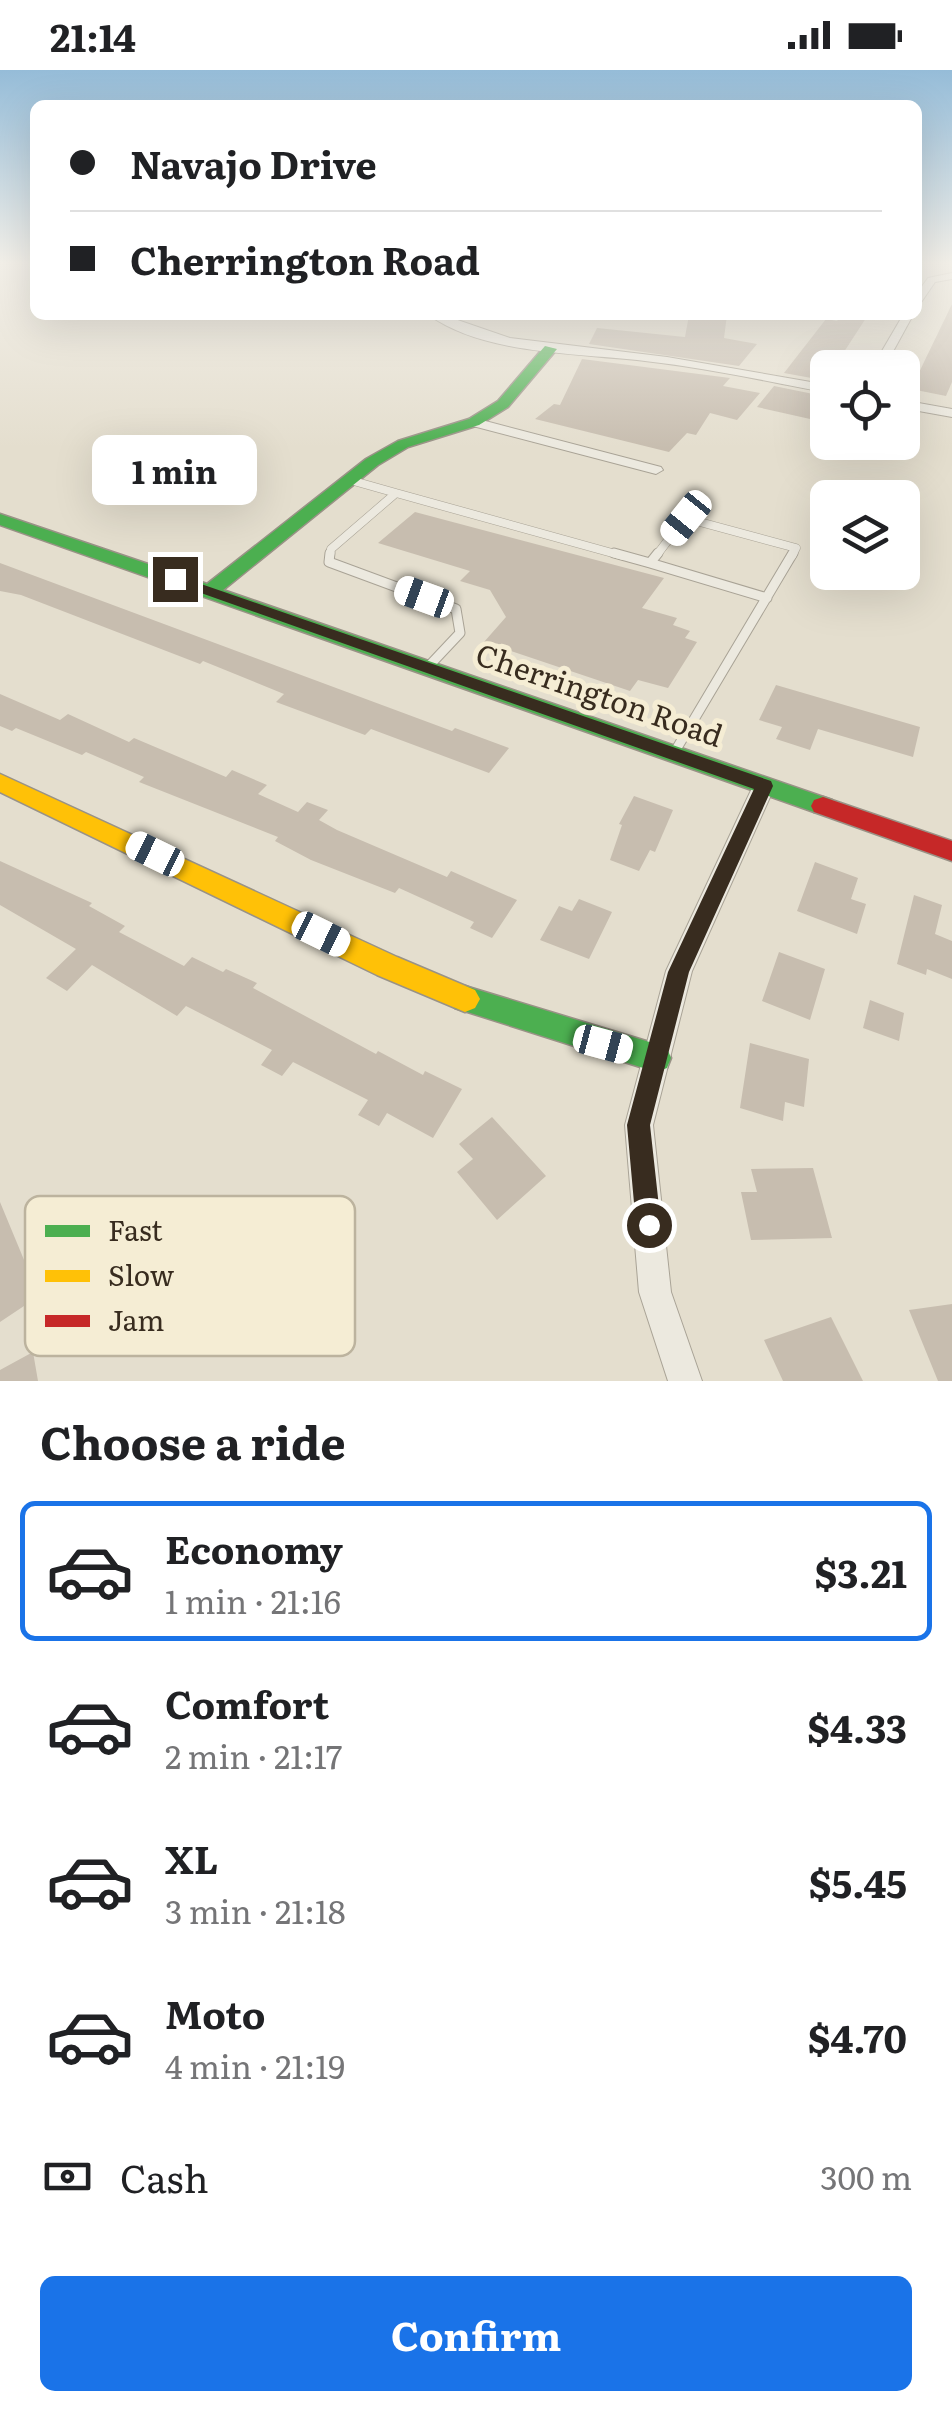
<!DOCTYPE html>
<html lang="en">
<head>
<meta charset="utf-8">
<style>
  :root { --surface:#fff; --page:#f6f6f6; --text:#202124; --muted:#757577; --line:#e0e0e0; --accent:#1a73e8 }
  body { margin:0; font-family:Literata,serif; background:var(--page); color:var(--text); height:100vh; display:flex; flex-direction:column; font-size:38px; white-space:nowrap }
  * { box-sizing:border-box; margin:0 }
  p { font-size:32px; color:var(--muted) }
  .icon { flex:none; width:55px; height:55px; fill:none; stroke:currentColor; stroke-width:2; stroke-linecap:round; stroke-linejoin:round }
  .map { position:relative; height:1311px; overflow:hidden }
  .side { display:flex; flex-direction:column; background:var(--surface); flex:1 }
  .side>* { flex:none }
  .banner { position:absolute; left:30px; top:30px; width:892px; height:220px; border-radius:15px; box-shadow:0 10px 40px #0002; display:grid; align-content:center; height:220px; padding:0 40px; background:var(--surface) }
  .controls { position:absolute; left:810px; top:280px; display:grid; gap:20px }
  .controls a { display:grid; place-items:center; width:110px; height:110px; border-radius:15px; background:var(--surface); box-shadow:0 10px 40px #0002; font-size:50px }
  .end { position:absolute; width:45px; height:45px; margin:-22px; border:12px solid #382c1f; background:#fff; box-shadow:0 0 0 5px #fff }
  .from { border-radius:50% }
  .bubble { position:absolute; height:70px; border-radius:15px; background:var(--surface); box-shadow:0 10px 40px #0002; font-size:32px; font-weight:700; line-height:70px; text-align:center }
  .car { position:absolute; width:30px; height:60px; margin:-30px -15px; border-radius:12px; box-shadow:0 0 8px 2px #0007; background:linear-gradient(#fff 24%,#345 0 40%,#fff 0 76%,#345 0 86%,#fff 0) }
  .banner b { display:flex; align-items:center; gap:35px; height:95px; font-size:38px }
  .banner b+b { border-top:2px solid var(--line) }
  .banner i { width:25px; height:25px; background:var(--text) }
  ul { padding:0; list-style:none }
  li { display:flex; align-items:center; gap:30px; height:140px; margin:0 20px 15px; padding:0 20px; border:5px solid transparent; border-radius:15px }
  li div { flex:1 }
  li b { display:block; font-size:38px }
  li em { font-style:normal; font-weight:700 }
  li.on { border-color:var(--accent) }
  li>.icon { width:90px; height:90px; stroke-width:1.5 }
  h2 { padding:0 40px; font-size:45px; line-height:120px }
  .pay { display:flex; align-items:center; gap:25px; height:110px; padding:0 40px; font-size:38px }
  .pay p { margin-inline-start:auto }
  .button { display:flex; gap:20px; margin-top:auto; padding:20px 40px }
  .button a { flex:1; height:115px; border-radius:15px; background:var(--accent); color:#fff; font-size:40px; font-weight:700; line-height:115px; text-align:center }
  .status { display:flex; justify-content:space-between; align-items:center; height:70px; padding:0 50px; background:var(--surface); direction:ltr }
  .status svg { height:28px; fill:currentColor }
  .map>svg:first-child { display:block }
</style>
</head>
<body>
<div class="status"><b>21:14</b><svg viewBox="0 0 49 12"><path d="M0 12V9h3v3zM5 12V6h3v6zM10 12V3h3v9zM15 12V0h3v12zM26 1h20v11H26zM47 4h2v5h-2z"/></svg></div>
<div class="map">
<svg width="952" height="1311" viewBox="0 0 952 1311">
  <rect width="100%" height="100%" fill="#e4dece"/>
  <path fill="#c7bdaf" d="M952,234V312L946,326L911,319Z
    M689,245H727L724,268L757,274L739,296L589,274L597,258L685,267Z
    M842,245H868L842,285L828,298V311L784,303L826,249L837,251Z
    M582,289L730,308L723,316L760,323L737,350L710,343L696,365L687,363L669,382L535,349L554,334L560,335Z
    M774,316L828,327V353L757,337Z
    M415,442L664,508L642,538L677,548L673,555L690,561L685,568L697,572L668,618L638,610L630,621L484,572L506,547L490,520L460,511L470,501L378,473Z
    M0,493L452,661L455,658L509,678L489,703L371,659L365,665L276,632L284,624L203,591L200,594L21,525L0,521Z
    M776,615L920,657L913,687L818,659L810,680L776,669L782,657L759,650Z
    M0,624L60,650L68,644L129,672L134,668L226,707L232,700L267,715L258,724L298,742L307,732L328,740L319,750L337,760L447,807L451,801L517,830L492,868L470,858L474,852L399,818L395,823L311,790L275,771L278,767L139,712L144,707L86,682L82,685L16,658L12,661L0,656Z
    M634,726L673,740L655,782L650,780L639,801L610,790L622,755L619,754Z
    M0,791L92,833L89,836L125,856L119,862L184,896L192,887L223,902L226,899L257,913L253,918L376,984L378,981L423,1005L425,1001L462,1019L433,1068L387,1043L379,1056L358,1045L368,1030L293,992L282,1006L261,995L272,980L186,936L177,946L92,895L67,921L46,908L76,879L0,835Z
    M815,792L858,808L851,829L866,834L857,864L797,841Z
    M914,825L942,835L935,864L952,871V909L927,899L926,905L897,894Z
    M579,829L612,842L589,889L540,870L559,836L572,841Z
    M779,882L825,899L810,950L762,931Z
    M870,930L904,943L899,971L863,958Z
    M750,973L809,989L804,1037L785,1032L783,1051L740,1038Z
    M492,1047L546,1106L497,1150L457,1102L473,1089L459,1074Z
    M813,1098L832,1168L751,1170L741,1122H757L751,1099Z
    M0,1132L39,1226L0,1252Z
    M952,1234V1311H938L909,1240Z
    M831,1247L863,1311H783L764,1270Z
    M33,1282L38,1311H0V1300Z"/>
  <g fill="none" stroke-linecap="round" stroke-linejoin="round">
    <defs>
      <path id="lane-far1" d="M396,423L623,486
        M330,486L331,479L396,423L350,410
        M656,486L685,448L796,478L792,486"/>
      <path id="lane" d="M330,483L329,492L456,539L460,563L428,597
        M614,483L650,493L658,483
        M650,493L767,528
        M674,683L793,483"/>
      <path id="street" d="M952,203V209L935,212L922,231L918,232V222L928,208Z
        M429,245H443L510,268L667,287L828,315V323C767,311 706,298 645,291C579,283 484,285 429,245Z
        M903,245H913L884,298H872Z
        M902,330L952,339V347L902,338Z
        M474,348L661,397L663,400L656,404L469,355V349Z
        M764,708L772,711L775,716L692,901L653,1055L671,1222L702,1311H668L639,1222L625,1055L666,901L753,716L756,711Z"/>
      <path id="fast" d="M545,276L557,279L508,337L479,355L408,377L378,395L223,520L832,730L835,736L832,742H814L0,455V444L207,514L366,389L398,371L469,349L498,331Z
        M465,916L656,974L667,978L671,988L667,998L656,1002L455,938L450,929L455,920Z"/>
      <path id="slow" d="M0,704L397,887L475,920L480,929L475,938L465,942L377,905L0,722Z"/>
      <path id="jam" d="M823,727L952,771V791L814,742L811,736L814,730Z"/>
    </defs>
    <use href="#lane-far1" stroke="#a9a396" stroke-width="9"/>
    <use href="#lane" stroke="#a9a396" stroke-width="11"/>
    <use href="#street" stroke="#a9a396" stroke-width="2"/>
    <use href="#fast" stroke="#999286" stroke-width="3"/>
    <use href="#slow" stroke="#999286" stroke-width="3"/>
    <use href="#jam" stroke="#999286" stroke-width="3"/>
    <use href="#lane-far1" stroke="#ece9df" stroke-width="8"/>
    <use href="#lane" stroke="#ece9df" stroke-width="9"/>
    <use href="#street" fill="#ece9df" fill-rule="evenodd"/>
    <use href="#fast" fill="#4caf50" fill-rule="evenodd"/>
    <use href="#slow" fill="#ffc107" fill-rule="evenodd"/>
    <use href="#jam" fill="#c62828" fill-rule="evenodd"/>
  </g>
  <linearGradient id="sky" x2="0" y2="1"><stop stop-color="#95bcd8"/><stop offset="0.51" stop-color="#f3f0e9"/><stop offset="1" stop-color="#f3f0e9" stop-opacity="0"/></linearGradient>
  <rect width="952" height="378" fill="url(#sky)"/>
  <path fill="#382c1f" d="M175,505L771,711L773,716L689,902L650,1055L661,1155L658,1164L649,1168L640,1164L636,1155L627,1055L668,902L754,719L170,512L168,509Z"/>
  <g text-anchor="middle" stroke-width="10" stroke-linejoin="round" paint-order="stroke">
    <g font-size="30" fill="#382c1f" stroke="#f5edd4">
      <text transform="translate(599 626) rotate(19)" y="10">Cherrington Road</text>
    </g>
  </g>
  <rect x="25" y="1126" width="330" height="160" rx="15" fill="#f5edd4" stroke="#bcb39e" stroke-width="2.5"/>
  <rect x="45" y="1155" width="45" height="12" fill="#4caf50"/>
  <rect x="45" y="1200" width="45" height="12" fill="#ffc107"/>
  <rect x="45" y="1245" width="45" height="12" fill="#c62828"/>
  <g font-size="28" fill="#382c1f">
    <text x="108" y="1171">Fast</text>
    <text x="108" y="1216">Slow</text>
    <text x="108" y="1261">Jam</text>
  </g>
</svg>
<div class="controls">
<a><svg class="icon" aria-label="locate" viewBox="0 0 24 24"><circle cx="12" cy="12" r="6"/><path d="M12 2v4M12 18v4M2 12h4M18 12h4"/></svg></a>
<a><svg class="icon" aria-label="layers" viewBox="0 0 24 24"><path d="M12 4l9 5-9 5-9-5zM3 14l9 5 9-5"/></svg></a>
</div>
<i class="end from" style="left:649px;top:1155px"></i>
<i class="end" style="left:175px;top:509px"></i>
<div class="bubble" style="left:92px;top:365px;width:165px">1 min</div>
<i class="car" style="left:686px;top:448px;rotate:219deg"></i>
<i class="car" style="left:424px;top:527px;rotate:290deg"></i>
<i class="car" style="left:155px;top:784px;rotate:296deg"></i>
<i class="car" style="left:321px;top:864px;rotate:116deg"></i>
<i class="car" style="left:603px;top:974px;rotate:105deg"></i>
<div class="banner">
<b><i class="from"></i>Navajo Drive</b>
<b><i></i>Cherrington Road</b>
</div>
</div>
<section class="side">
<h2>Choose a ride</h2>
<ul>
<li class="on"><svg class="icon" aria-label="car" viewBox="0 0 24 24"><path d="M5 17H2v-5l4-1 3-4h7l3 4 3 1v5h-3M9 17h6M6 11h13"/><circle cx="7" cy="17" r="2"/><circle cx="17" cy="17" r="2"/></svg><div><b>Economy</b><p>1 min · 21:16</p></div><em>$3.21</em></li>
<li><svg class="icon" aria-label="car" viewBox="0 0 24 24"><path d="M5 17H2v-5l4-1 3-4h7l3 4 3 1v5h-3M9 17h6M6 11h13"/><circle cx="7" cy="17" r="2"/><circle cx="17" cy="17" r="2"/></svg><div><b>Comfort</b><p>2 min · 21:17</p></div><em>$4.33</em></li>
<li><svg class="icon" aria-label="car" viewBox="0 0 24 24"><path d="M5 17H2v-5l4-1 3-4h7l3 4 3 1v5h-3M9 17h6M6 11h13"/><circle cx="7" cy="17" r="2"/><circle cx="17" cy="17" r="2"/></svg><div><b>XL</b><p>3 min · 21:18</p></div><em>$5.45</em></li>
<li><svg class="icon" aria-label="car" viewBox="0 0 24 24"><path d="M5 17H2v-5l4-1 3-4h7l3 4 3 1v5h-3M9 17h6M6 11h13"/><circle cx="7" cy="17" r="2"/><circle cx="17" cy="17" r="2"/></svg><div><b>Moto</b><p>4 min · 21:19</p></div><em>$4.70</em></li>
</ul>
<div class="pay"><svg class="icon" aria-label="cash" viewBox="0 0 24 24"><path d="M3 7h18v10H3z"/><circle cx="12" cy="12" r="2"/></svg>Cash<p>300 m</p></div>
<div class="button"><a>Confirm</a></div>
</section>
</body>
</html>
